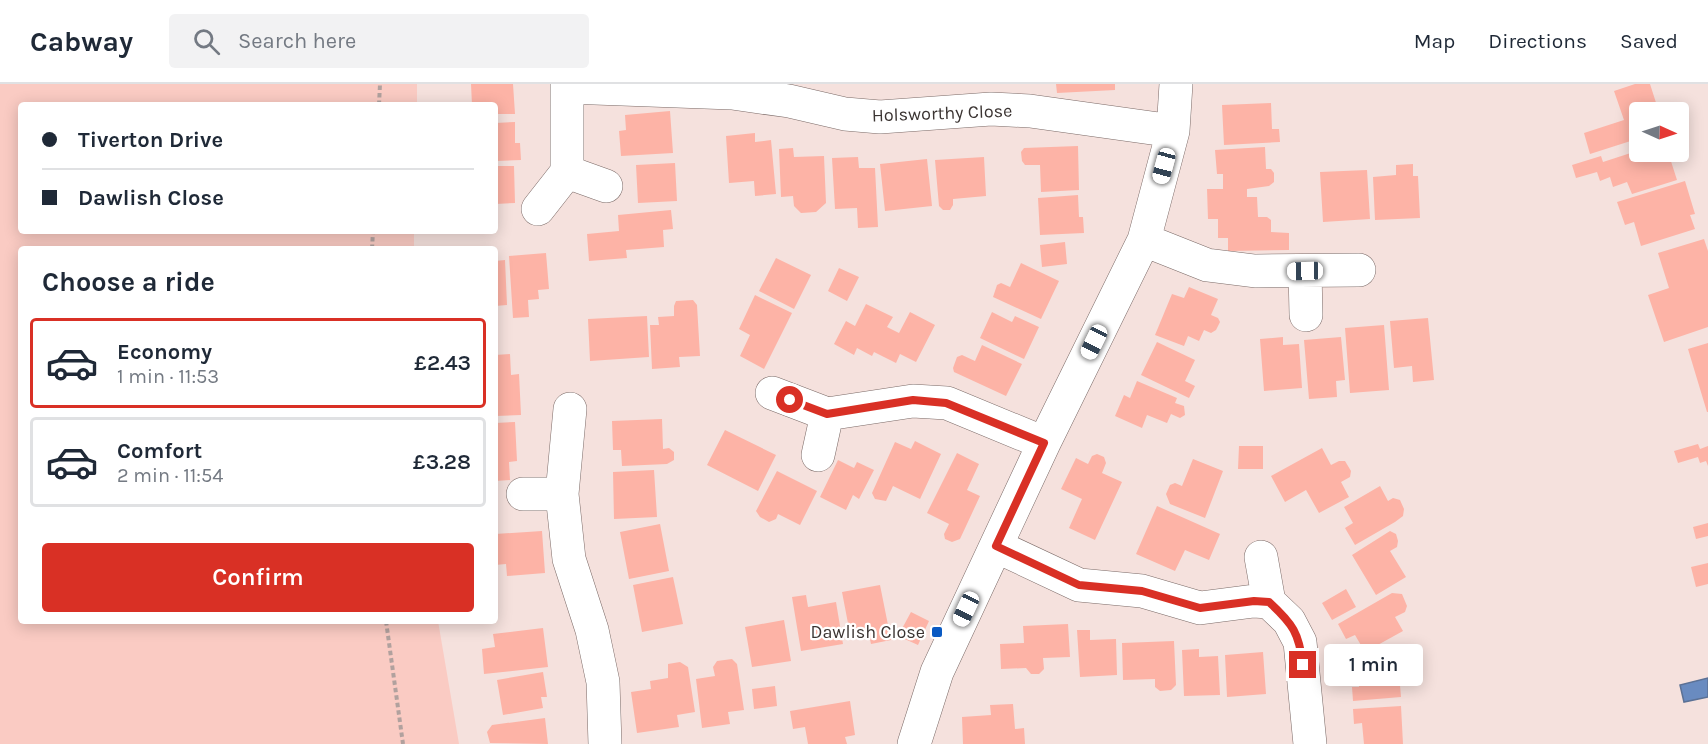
<!DOCTYPE html>
<html lang="en">
<head>
<meta charset="utf-8">
<style>
  :root { --surface:#fff; --page:#f2f2f3; --text:#1f2937; --muted:#747a83; --line:#e0e1e3; --accent:#d93025 }
  body { margin:0; font-family:Karla,sans-serif; background:var(--page); color:var(--text); height:100vh; display:flex; flex-direction:column; font-size:22px; white-space:nowrap }
  * { box-sizing:border-box; margin:0 }
  p { font-size:20px; color:var(--muted) }
  .icon { flex:none; width:33px; height:33px; fill:none; stroke:currentColor; stroke-width:2; stroke-linecap:round; stroke-linejoin:round }
  .map { position:relative; flex:1; overflow:hidden }
  .side { position:absolute; left:18px; top:162px; width:480px; height:378px; display:flex; flex-direction:column; background:var(--surface); border-radius:6px; box-shadow:0 3px 15px #0003 }
  .side>* { flex:none }
  .guide { position:absolute; left:18px; top:18px; width:480px; height:132px; border-radius:6px; box-shadow:0 3px 15px #0003; display:grid; align-content:center; height:132px; padding:0 24px; background:var(--surface) }
  .needle { width:39px; rotate:93deg }
  .fabs { position:absolute; left:1629px; top:18px; display:grid; gap:12px }
  .fabs a { display:grid; place-items:center; width:60px; height:60px; border-radius:6px; background:var(--surface); box-shadow:0 3px 15px #0003; font-size:30px }
  .end { position:absolute; width:27px; height:27px; margin:-14px; border:8px solid #d93025; background:#fff; box-shadow:0 0 0 3px #fff }
  .from { border-radius:50% }
  .bubble { position:absolute; height:42px; border-radius:6px; background:var(--surface); box-shadow:0 3px 15px #0003; font-size:20px; font-weight:600; line-height:42px; text-align:center }
  .car { position:absolute; width:18px; height:36px; margin:-18px -9px; border-radius:8px; box-shadow:0 0 4px 2px #0007; background:linear-gradient(#fff 24%,#345 0 40%,#fff 0 76%,#345 0 86%,#fff 0) }
  .guide b { display:flex; align-items:center; gap:21px; height:57px; font-size:22px }
  .guide b+b { border-top:2px solid var(--line) }
  .guide i { width:15px; height:15px; background:var(--text) }
  ul { padding:0; list-style:none }
  li { display:flex; align-items:center; gap:18px; height:90px; margin:0 12px 9px; padding:0 12px; border:3px solid var(--line); border-radius:6px }
  li div { flex:1 }
  li b { display:block; font-size:22px }
  li em { font-style:normal; font-weight:600 }
  li.selected { border-color:var(--accent) }
  li>.icon { width:54px; height:54px; stroke-width:1.5 }
  h2 { padding:0 24px; font-size:27px; line-height:72px }
  .action { display:flex; gap:12px; margin-top:auto; padding:12px 24px }
  .action a { flex:1; height:69px; border-radius:6px; background:var(--accent); color:#fff; font-size:24px; font-weight:600; line-height:69px; text-align:center }
  header { display:flex; align-items:center; gap:36px; box-sizing:border-box; height:84px; padding:0 30px; background:var(--surface); border-bottom:2px solid var(--line) }
  header strong { font-size:28px }
  nav { display:flex; gap:33px; margin-inline-start:auto; font-size:21px }
  .search { width:420px; height:54px; background:var(--page); display:flex; align-items:center; gap:15px; box-sizing:border-box; padding:0 21px; border-radius:6px; color:var(--muted); font-size:22px }
  .map>svg:first-child { display:block }
</style>
</head>
<body>
<header>
<strong>Cabway</strong>
<div class="search"><svg class="icon" aria-label="search" viewBox="0 0 24 24"><circle cx="10" cy="10" r="6"/><path d="M15 15l6 6"/></svg>Search here</div>
<nav><a>Map</a><a>Directions</a><a>Saved</a></nav>
</header>
<div class="map">
<svg width="1708" height="660" viewBox="0 0 1708 660">
  <rect width="100%" height="100%" fill="#f5e1dd"/>
  <path fill="#facbc3" d="M0,0H417V21H21V147H414V165H21V537H438L459,660H0Z"/>
  <path fill="#698bc0" stroke="#5b7195" stroke-width="1.5" d="M1708,594V613L1684,618L1680,601Z"/>
  <path fill="#fdb3a6" d="M471,0H513L515,30H495V21H472Z
    M1056,0H1115V6L1057,9Z
    M1635,0H1650L1659,28H1640V54L1590,70L1584,49L1624,36L1614,7Z
    M1271,19L1272,45H1279L1280,58L1224,61L1222,21Z
    M670,27L673,69L621,72L619,47L626,46L625,31Z
    M515,38V59H520L521,76L495,77V39Z
    M755,49V58L771,56L776,110L755,112L754,97L729,99L726,52Z
    M1078,62L1079,106L1041,108L1040,81H1025L1022,77L1021,68L1024,64Z
    M1265,63L1266,85H1271L1274,89V98L1269,102L1247,105V113H1257L1258,133H1267L1271,136V148L1289,149V166L1228,167V154H1218V135H1208L1207,105H1223V90H1217L1215,66Z
    M793,64L794,73L824,72L826,119L816,128L801,129L794,122L793,112L781,113L779,65Z
    M1640,66L1668,68L1677,96L1632,110L1627,98L1613,103L1610,93L1600,97L1597,88L1576,94L1572,81L1601,72L1603,78Z
    M858,73L859,84H875L878,143L858,144L857,124L835,125L832,74Z
    M984,73L986,112L953,115V121L950,126H943L939,122L935,76Z
    M927,75L932,122L885,127L880,80Z
    M675,79L677,117L638,119L636,81Z
    M1413,80V92H1418L1420,134L1375,136L1373,93L1396,91V81Z
    M495,82H514L515,119L495,120Z
    M1367,86L1370,135L1323,138L1320,88Z
    M1685,97L1695,130L1690,131L1695,145L1641,162L1634,138L1625,141L1617,118Z
    M1078,111L1079,133H1083L1084,149L1040,151L1038,114Z
    M671,126L673,145L663,146L664,163L626,166L627,174L589,177L587,150L619,147L618,131Z
    M1704,155L1708,167V243L1664,258L1648,211L1669,204L1658,169Z
    M1065,158L1067,180L1042,183L1040,161Z
    M546,169L549,205L538,206L539,215L528,216L529,233L513,234L509,172Z
    M776,174L811,191L794,225L759,207Z
    M505,176L507,221L495,222V177Z
    M1021,179L1059,197L1041,235L993,213L997,201L1001,199L1010,203Z
    M839,184L859,193L847,217L828,207Z
    M1189,203L1218,215L1211,231L1218,234L1220,238L1216,246L1211,249L1204,246L1199,257L1188,252L1184,262L1155,251L1172,210L1184,214Z
    M755,211L792,229L764,285L740,272L750,251L739,245Z
    M693,216L697,221L700,272L679,273L680,283L652,285L650,241H659L658,233L674,232V222L676,217Z
    M866,220L893,233L887,243L899,249L910,228L935,241L916,278L900,270L896,279L874,268L872,272L857,264L854,271L834,260L846,237L855,242Z
    M992,228L1012,238L1015,232L1039,243L1024,275L980,254Z
    M647,232L649,273L590,277L588,235Z
    M1428,234L1434,296L1413,298L1412,282L1394,284L1390,237Z
    M1384,241L1389,306L1350,309L1345,244Z
    M1283,253V261L1299,260L1302,304L1264,307L1260,255Z
    M1341,253L1345,296L1336,297L1337,313L1309,315L1304,256Z
    M1157,258L1195,276L1185,297L1195,302L1189,314L1141,291Z
    M1708,259V328H1707L1688,265Z
    M982,261L1022,280L1006,312L954,288L953,284L957,273L962,271L975,277Z
    M510,270L511,291L519,290L521,331L495,332V271Z
    M1137,297L1177,314L1175,319L1184,322L1185,331L1180,334L1171,330L1167,339L1147,331L1142,344L1115,332L1124,311L1130,314Z
    M662,335L663,365L669,364L674,368V376L667,380L622,382L621,366H613L612,337Z
    M515,338L517,377L509,378L510,396L495,397V339Z
    M725,346L776,371L758,407L707,381Z
    M915,357L941,370L920,415L893,402L886,417L875,415L872,409L895,358L911,365Z
    M1698,360L1700,365L1708,362V382L1706,377L1700,379L1698,373L1678,379L1674,367Z
    M1239,362H1263V385H1238Z
    M1322,364L1331,381L1339,377H1345L1351,387L1350,393L1341,398L1349,413L1319,429L1306,406L1285,418L1271,392Z
    M957,369L979,380L967,406L980,412L960,455L952,458L945,455L944,450L949,440L927,429Z
    M1097,370L1104,373L1106,379L1102,389L1122,398L1095,456L1069,444L1082,415L1061,405L1076,374L1088,380L1092,372Z
    M1193,375L1223,387L1205,434L1170,420L1166,410L1170,401L1175,399L1182,402Z
    M838,376L854,384L857,378L874,386L859,415L853,411L846,426L820,413Z
    M654,386L657,433L614,435L613,388Z
    M777,387L817,407L800,441L778,430L776,435L769,438L760,433L756,427Z
    M1380,402L1388,417L1393,414L1400,416L1404,425L1403,432L1395,438L1355,461L1345,444L1353,439L1344,423Z
    M1157,422L1220,450L1209,476L1185,466L1175,487L1136,470Z
    M1708,439V452L1696,455L1693,443Z
    M660,440L669,487L629,495L620,448Z
    M542,447L545,489L507,492L506,480L495,481V450Z
    M1390,447L1396,450L1398,457L1397,463L1390,467L1406,493L1376,511L1352,471Z
    M1708,479V500L1696,503L1691,483Z
    M673,493L683,540L642,548L633,501Z
    M880,501L891,556L871,560L869,551L851,555L842,508Z
    M1346,505L1356,523L1332,536L1322,519Z
    M1392,509L1402,510L1407,522L1405,528L1395,533L1403,547L1365,568L1355,551L1346,555L1338,540Z
    M806,511L808,523L836,518L843,560L801,567L792,513Z
    M911,528L929,537L918,561L898,552Z
    M784,536L791,577L752,583L745,543Z
    M1068,540L1070,573L1043,574L1044,585L1039,590H1031L1026,584L1001,585L1000,560L1024,559L1023,542Z
    M543,544L548,583L484,590L482,565L495,563L493,550Z
    M1077,546H1090V556L1116,555L1117,591L1080,593Z
    M1174,557L1176,601L1171,606L1160,607L1155,603V595L1123,596L1122,559Z
    M1199,565V573L1218,572L1220,611L1184,612L1182,566Z
    M1263,568L1266,610L1227,613L1225,571Z
    M1404,572L1405,588L1399,589L1401,613L1353,617L1352,603H1359L1357,577Z
    M732,575L737,580L744,626L728,628L730,640L702,644L696,595L715,592L713,583L717,577Z
    M680,578L688,583L695,628L677,631L679,643L637,649L631,608L651,605L650,597L668,594V580Z
    M543,588L547,613H541L543,624L503,631L497,596Z
    M775,602L777,622L754,625L752,605Z
    M850,617L855,651L845,653L847,660H808L805,643L793,645L790,627Z
    M1013,620L1015,645L1024,644L1025,660H963L962,633L991,631L990,621Z
    M1401,622L1403,660H1364L1362,639L1354,640L1353,625Z
    M545,634L548,660L490,659L487,648L492,641Z"/>
  <g fill="none" stroke-linecap="round" stroke-linejoin="round">
    <defs>
      <path id="minor" d="M567,3L732,9L789,17L845,30L880,33L991,25L1030,27L1173,47
        M567,88V0
        M538,125L567,88L606,102
        M1144,156L1207,181L1255,187L1359,186
        M1305,187L1306,231
        M772,309L827,330L913,317L947,319L1044,359
        M570,325L562,410L569,475L592,546L603,598L605,660
        M818,371L827,330
        M523,410H562
        M996,462L1079,501L1142,507L1200,524L1254,517L1269,518L1289,537L1300,558L1310,660
        M1261,473L1269,518
        M914,660L937,588L1044,359L1144,156L1173,47L1176,0"/>
    </defs>
    <use href="#minor" stroke="#7b6a67" stroke-width="34"/>
    <path stroke="#b1a19e" stroke-width="4" stroke-dasharray="4.5 3" stroke-linecap="butt" d="M379,21L380,0
      M372,165L373,147
      M386,537L403,660"/>
    <use href="#minor" stroke="#fff" stroke-width="33"/>
  </g>
  <g fill="none" stroke-linecap="round" stroke-linejoin="round">
    <path stroke="#d93025" stroke-width="8" d="M790,316L827,330L913,316L946,319L1044,359L996,462L1079,501L1142,507L1200,524L1254,517L1269,518C1293,540 1299,549 1303,581"/>
  </g>
  <rect fill="#0a5ac3" stroke="#fff" stroke-width="2" x="931" y="542" width="12" height="12" rx="3"/>
  <g text-anchor="middle" stroke-width="4.5" stroke-linejoin="round" paint-order="stroke">
    <g font-size="18" fill="#3b3432" stroke="#fff">
      <text transform="translate(942 29) rotate(-2)" y="6">Holsworthy Close</text>
    </g>
    <g font-size="18" fill="#3b3432" stroke="#fff" text-anchor="end">
      <text x="925" y="554">Dawlish Close</text>
    </g>
  </g>
</svg>
<div class="fabs">
<a><svg class="needle" viewBox="-14 -14 28 28"><path d="M0-13l5 13h-10z" fill="#e53935"/><path d="M0 13l5-13h-10z" fill="#747a83"/></svg></a>
</div>
<i class="end from" style="left:790px;top:316px"></i>
<i class="end" style="left:1303px;top:581px"></i>
<div class="bubble" style="left:1324px;top:560px;width:99px">1 min</div>
<i class="car" style="left:1164px;top:82px;rotate:195deg"></i>
<i class="car" style="left:1305px;top:187px;rotate:269deg"></i>
<i class="car" style="left:1094px;top:258px;rotate:206deg"></i>
<i class="car" style="left:966px;top:525px;rotate:205deg"></i>
<div class="guide">
<b><i class="from"></i>Tiverton Drive</b>
<b><i></i>Dawlish Close</b>
</div>
<section class="side">
<h2>Choose a ride</h2>
<ul>
<li class="selected"><svg class="icon" aria-label="car" viewBox="0 0 24 24"><path d="M5 17H2v-5l4-1 3-4h7l3 4 3 1v5h-3M9 17h6M6 11h13"/><circle cx="7" cy="17" r="2"/><circle cx="17" cy="17" r="2"/></svg><div><b>Economy</b><p>1 min · 11:53</p></div><em>£2.43</em></li>
<li><svg class="icon" aria-label="car" viewBox="0 0 24 24"><path d="M5 17H2v-5l4-1 3-4h7l3 4 3 1v5h-3M9 17h6M6 11h13"/><circle cx="7" cy="17" r="2"/><circle cx="17" cy="17" r="2"/></svg><div><b>Comfort</b><p>2 min · 11:54</p></div><em>£3.28</em></li>
</ul>
<div class="action"><a>Confirm</a></div>
</section>
</div>
</body>
</html>
